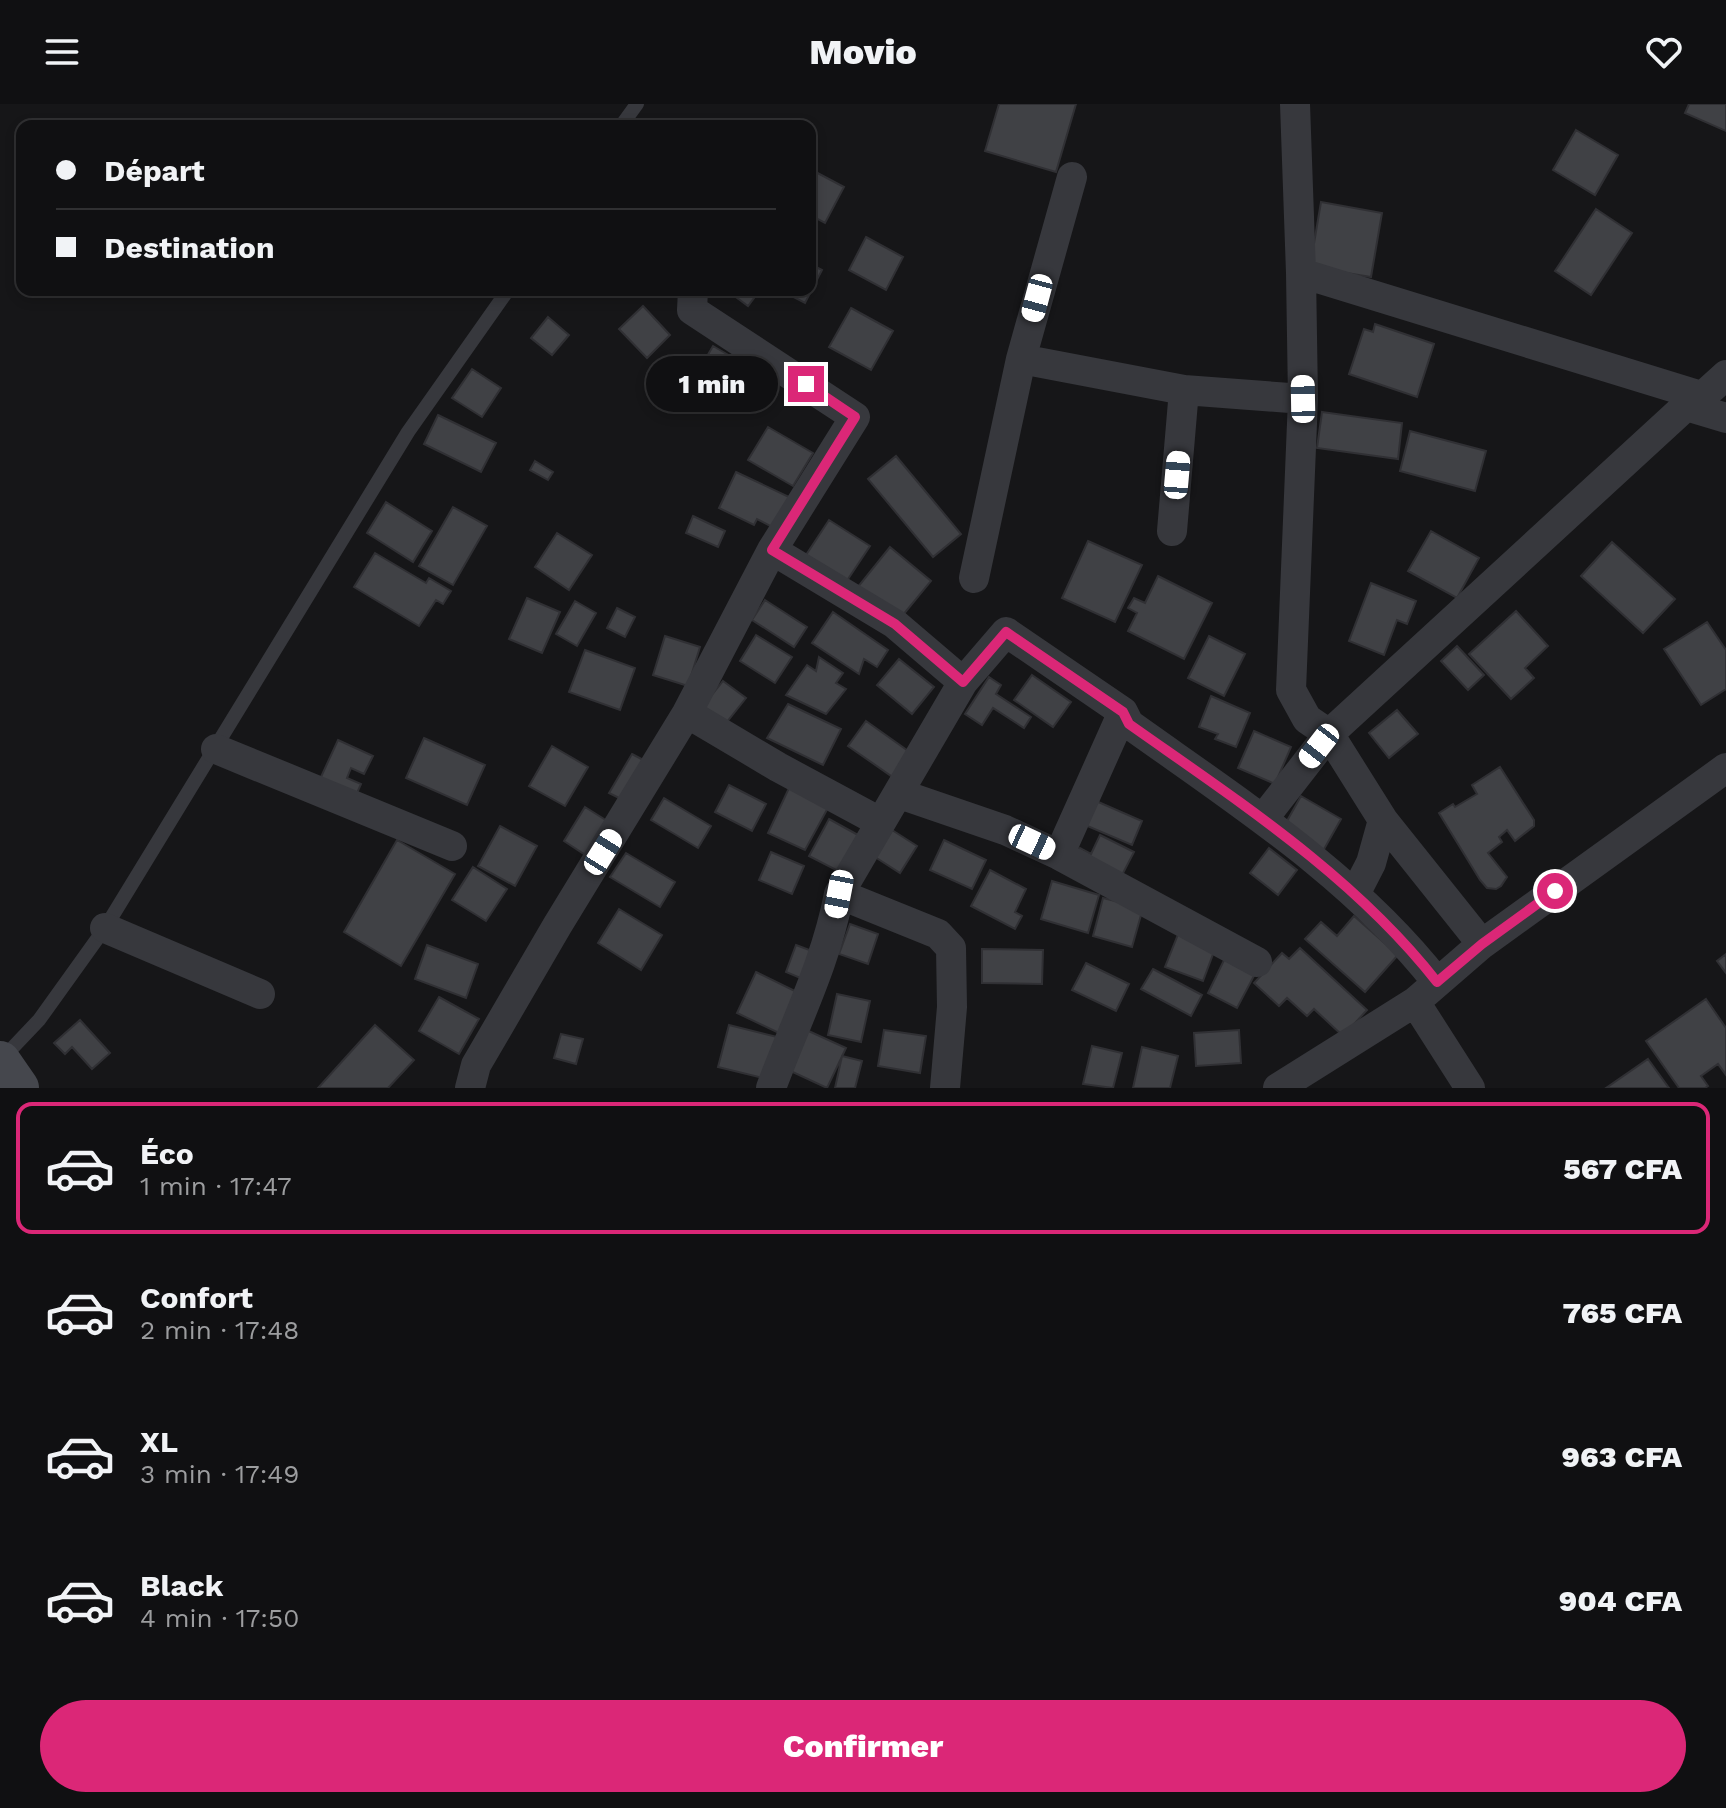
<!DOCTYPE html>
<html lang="fr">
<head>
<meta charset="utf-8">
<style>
  :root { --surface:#101012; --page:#1e1e20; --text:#f1f3f6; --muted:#9c9d9f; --line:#303032; --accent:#db2777 }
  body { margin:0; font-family:"Work Sans",sans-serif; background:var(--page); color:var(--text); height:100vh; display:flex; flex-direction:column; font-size:30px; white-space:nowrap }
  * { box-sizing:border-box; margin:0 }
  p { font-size:26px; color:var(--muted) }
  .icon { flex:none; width:44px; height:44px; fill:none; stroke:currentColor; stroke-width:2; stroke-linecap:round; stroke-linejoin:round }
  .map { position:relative; height:984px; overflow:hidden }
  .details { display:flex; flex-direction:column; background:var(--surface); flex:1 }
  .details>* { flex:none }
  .banner { position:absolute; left:16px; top:16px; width:800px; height:176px; border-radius:16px; box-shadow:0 4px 12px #0003,0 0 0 2px var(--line); display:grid; align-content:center; height:176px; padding:0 40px; background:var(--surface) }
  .end { position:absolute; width:36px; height:36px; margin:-18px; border:10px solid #db2777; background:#fff; box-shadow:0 0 0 4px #fff }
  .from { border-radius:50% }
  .bubble { position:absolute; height:56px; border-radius:28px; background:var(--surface); box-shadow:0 4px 12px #0003,0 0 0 2px var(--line); font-size:26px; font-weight:800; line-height:56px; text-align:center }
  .car { position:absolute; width:24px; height:48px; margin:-24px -12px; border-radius:10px; box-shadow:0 0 6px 2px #0007; background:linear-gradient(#fff 24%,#345 0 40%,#fff 0 76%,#345 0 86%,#fff 0) }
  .banner b { display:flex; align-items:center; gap:28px; height:76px; font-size:30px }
  .banner b+b { border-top:2px solid var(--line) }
  .banner i { width:20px; height:20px; background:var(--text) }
  ul { padding:14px 0 0; list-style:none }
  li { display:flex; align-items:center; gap:24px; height:132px; margin:0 16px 12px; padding:0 24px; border:4px solid transparent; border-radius:16px }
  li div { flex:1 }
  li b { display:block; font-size:30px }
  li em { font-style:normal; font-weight:800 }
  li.on { border-color:var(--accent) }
  li>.icon { width:72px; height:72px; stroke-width:1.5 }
  .action { display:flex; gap:16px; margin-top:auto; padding:16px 40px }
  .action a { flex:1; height:92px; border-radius:48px; background:var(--accent); color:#fff; font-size:32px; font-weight:800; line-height:92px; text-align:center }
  header { display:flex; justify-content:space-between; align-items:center; height:104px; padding:0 40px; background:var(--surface); font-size:36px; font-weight:800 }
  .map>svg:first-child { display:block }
</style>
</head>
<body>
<header><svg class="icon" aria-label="menu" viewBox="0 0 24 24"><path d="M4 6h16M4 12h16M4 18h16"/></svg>Movio<svg class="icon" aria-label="heart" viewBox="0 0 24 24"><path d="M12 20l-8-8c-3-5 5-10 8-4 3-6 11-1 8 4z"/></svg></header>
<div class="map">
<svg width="1726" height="984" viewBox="0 0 1726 984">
  <rect width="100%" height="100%" fill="#161618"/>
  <path fill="#404145" stroke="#303034" stroke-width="2" d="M999,0H1076L1056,68L985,47Z
    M1689,0H1726V27L1685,9Z
    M1576,26L1618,51L1595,91L1553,66Z
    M810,65L844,83L825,119L810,111Z
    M1321,98L1382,109L1371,173L1310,163Z
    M1596,105L1632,129L1591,191L1555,167Z
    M866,133L903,153L886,186L849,166Z
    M810,160L822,166L805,199L780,186H810Z
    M731,186H760L748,202L729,188Z
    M643,202L670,231L647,254L619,225Z
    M851,204L893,227L871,266L829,243Z
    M548,213L569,231L552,251L531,234Z
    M1375,220L1434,240L1417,293L1349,270L1364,225L1373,228Z
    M713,242L749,263L734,288L699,266Z
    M472,265L501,284L482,313L452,294Z
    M1322,308L1402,319L1398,355L1317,344Z
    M438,311L496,339L481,368L424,340Z
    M768,323L813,349L793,382L748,356Z
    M1410,327L1486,347L1475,387L1400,367Z
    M896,352L961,430L933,453L868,375Z
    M535,357L553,368L548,376L530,366Z
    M736,368L789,393L774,424L757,415L754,421L719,404Z
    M386,398L432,427L413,458L367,429Z
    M453,403L487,422L453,481L419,462Z
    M693,412L725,427L718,443L686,429Z
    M829,416L870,442L846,478L806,451Z
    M1431,427L1479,454L1457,494L1408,467Z
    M557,429L592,451L569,486L535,463Z
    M1088,437L1142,461L1115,518L1062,494Z
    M1612,438L1675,495L1643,529L1581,472Z
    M890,443L931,477L898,517L857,484Z
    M375,449L426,479L429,474L451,487L443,500L436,496L419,522L354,483Z
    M1158,472L1212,499L1184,555L1128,527L1137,509L1128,504L1134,494L1145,499Z
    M1371,479L1416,497L1407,520L1397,516L1384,551L1349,537Z
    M527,494L560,508L542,549L509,535Z
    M765,496L807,523L794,543L752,516Z
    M575,497L596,509L577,542L556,530Z
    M617,504L635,513L625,533L607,524Z
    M1516,507L1548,542L1525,564L1534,574L1511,595L1469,550Z
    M833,508L888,546L877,563L864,555L859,570L812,539Z
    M1707,518L1726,546V585L1701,601L1664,545Z
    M756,531L792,553L775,579L740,557Z
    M665,532L700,543L688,582L653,571Z
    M1209,532L1245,550L1224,592L1188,574Z
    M1457,542L1484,571L1468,586L1441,557Z
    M585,546L635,564L620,606L569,588Z
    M819,553L843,569L836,579L846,585L826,610L786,591L807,561L816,567Z
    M899,555L934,583L912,610L877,581Z
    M1032,571L1071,598L1053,623L1014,596Z
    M989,573L1001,581L996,590L1031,613L1024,624L993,604L982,621L965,610Z
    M723,577L746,594L726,619L703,602Z
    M1211,592L1250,609L1236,643L1215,635L1218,630L1199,623Z
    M788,600L841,625L823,661L767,634Z
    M1397,606L1418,630L1389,654L1369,629Z
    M866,617L911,649L894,674L848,642Z
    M1254,627L1291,643L1275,680L1238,664Z
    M424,634L485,661L467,701L406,674Z
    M338,636L373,652L364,670L351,664L347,674L361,680L351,703L315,686Z
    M552,642L588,663L565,702L529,682Z
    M632,650L649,659L627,698L609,689Z
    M1500,663L1534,716V722L1515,737L1507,726L1499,733L1502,738L1488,749L1507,773L1501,782L1496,785L1487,784L1480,776L1439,709L1453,700L1455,703L1477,690L1472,681Z
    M729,681L766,700L752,727L715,708Z
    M789,684L829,702L805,746L768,729Z
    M1301,692L1341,715L1323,747L1283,724Z
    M664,694L711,722L698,744L651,716Z
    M1096,697L1142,717L1132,741L1085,721Z
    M585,703L612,720L590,754L564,737Z
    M829,715L858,731L838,767L809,752Z
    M500,722L537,742L515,782L478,762Z
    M892,726L917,742L900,769L875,753Z
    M1100,731L1134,748L1120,775L1075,752L1080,744L1091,750Z
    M397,736L455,770L401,862L344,828Z
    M944,736L986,756L972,785L930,766Z
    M1269,744L1297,766L1278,791L1250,769Z
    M771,748L804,762L792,790L759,776Z
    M626,749L675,778L660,803L610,773Z
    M473,763L507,785L486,817L452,796Z
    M990,766L1026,785L1015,808L1022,812L1015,825L971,802Z
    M1052,777L1099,791L1088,829L1041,815Z
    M1103,794L1143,804L1132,843L1093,832Z
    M619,805L662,831L641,866L598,839Z
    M1354,812L1398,851L1365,888L1305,835L1321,818L1337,832Z
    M850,820L878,830L868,860L839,850Z
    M1179,828L1216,842L1203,877L1165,863Z
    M427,841L478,860L466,894L415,875Z
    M796,841L815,848L805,876L786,868Z
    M1300,844L1367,906L1343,932L1314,905L1307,912L1287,894L1279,902L1254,879L1282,849L1289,855Z
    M982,845L1043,846L1042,880L982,879Z
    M1726,850V869L1717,857Z
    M1226,852L1256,868L1237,904L1208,889Z
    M1086,859L1129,880L1116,907L1072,886Z
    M1153,865L1202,891L1191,912L1141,885Z
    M756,868L803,891L783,931L737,909Z
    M837,890L870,897L861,938L828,931Z
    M439,893L479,915L459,950L419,927Z
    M1706,895L1726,924V971L1718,960L1701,972L1708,982L1705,984H1679L1646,937Z
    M80,916L110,949L92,965L72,943L65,950L54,939Z
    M375,921L414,956L388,984H318Z
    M729,921L777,933L767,975L718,963Z
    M802,924L846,944L827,984L784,964Z
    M884,926L926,932L920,969L878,962Z
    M1239,926L1241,959L1196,962L1194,929Z
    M561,930L583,935L576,960L554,954Z
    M1092,942L1122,949L1113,984L1083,980Z
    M1142,943L1178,952L1170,984H1133Z
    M842,952L862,957L855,984H835Z
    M1648,955L1669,984H1606Z"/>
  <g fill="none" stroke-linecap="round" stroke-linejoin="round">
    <path stroke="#37383d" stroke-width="14" d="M621,22L637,0
      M1,956L39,916L105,824L408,328L508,186"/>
    <path stroke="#37383d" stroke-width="30" d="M1295,0L1301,169L1698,291
      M1021,255L1184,286L1303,295
      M1686,302L1726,314
      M1172,427L1184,286
      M772,446L895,520L963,578
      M974,474L1021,255L1072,73
      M687,609L778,663L880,718
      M216,645L452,742
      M900,690L1005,726L1059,751L1257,858
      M1263,715L1329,630L1307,615L1291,586L1303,295L1301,169
      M1059,751L1123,608
      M839,790L938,830L951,844L952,903L945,984
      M1355,790L1371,759L1383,716
      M105,824L260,890
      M1482,840L1383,716L1329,630L1698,291L1705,290L1726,271
      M1415,898L1470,984
      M470,984L476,961L557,822L687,609L772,446L855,313L692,206L693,186
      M771,984C795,919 826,859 839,790L963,578L1006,528L1123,608L1129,620C1238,698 1354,772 1437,878
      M1278,984L1415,898L1482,840L1726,664"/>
    <path stroke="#45474d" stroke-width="42" d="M0,958L18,984"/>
  </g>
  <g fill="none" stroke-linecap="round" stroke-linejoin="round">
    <path stroke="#db2777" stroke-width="10" d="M806,280L855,313L772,446L895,520L963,578L1006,528L1123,608L1129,620C1238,697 1354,772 1437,878L1482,840L1555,787"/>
  </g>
</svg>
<i class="end from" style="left:1555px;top:787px"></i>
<i class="end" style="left:806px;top:280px"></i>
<div class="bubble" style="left:646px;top:252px;width:132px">1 min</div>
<i class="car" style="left:1037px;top:194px;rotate:195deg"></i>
<i class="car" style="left:1303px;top:295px;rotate:359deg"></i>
<i class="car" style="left:1177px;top:371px;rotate:5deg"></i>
<i class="car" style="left:1319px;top:642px;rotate:218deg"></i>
<i class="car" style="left:1032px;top:738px;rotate:115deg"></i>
<i class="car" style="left:603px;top:748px;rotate:32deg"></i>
<i class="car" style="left:839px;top:790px;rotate:191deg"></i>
<div class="banner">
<b><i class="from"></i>Départ</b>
<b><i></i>Destination</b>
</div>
</div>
<section class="details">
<ul>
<li class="on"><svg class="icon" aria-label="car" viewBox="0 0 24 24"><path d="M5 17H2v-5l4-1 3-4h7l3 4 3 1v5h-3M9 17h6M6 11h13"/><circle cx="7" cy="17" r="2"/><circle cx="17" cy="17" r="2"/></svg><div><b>Éco</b><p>1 min · 17:47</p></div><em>567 CFA</em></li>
<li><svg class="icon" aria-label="car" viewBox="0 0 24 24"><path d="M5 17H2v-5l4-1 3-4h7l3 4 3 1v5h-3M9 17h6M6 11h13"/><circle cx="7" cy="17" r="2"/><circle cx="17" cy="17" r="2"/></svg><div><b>Confort</b><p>2 min · 17:48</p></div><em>765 CFA</em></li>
<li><svg class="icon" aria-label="car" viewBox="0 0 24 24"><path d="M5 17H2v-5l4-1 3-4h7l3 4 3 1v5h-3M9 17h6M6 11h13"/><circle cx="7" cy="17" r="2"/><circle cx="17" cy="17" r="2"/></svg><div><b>XL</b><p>3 min · 17:49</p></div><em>963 CFA</em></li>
<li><svg class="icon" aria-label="car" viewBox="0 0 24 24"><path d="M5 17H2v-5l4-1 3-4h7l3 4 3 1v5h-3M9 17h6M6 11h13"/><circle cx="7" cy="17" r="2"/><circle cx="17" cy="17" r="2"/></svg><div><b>Black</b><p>4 min · 17:50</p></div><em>904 CFA</em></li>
</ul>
<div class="action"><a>Confirmer</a></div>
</section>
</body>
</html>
